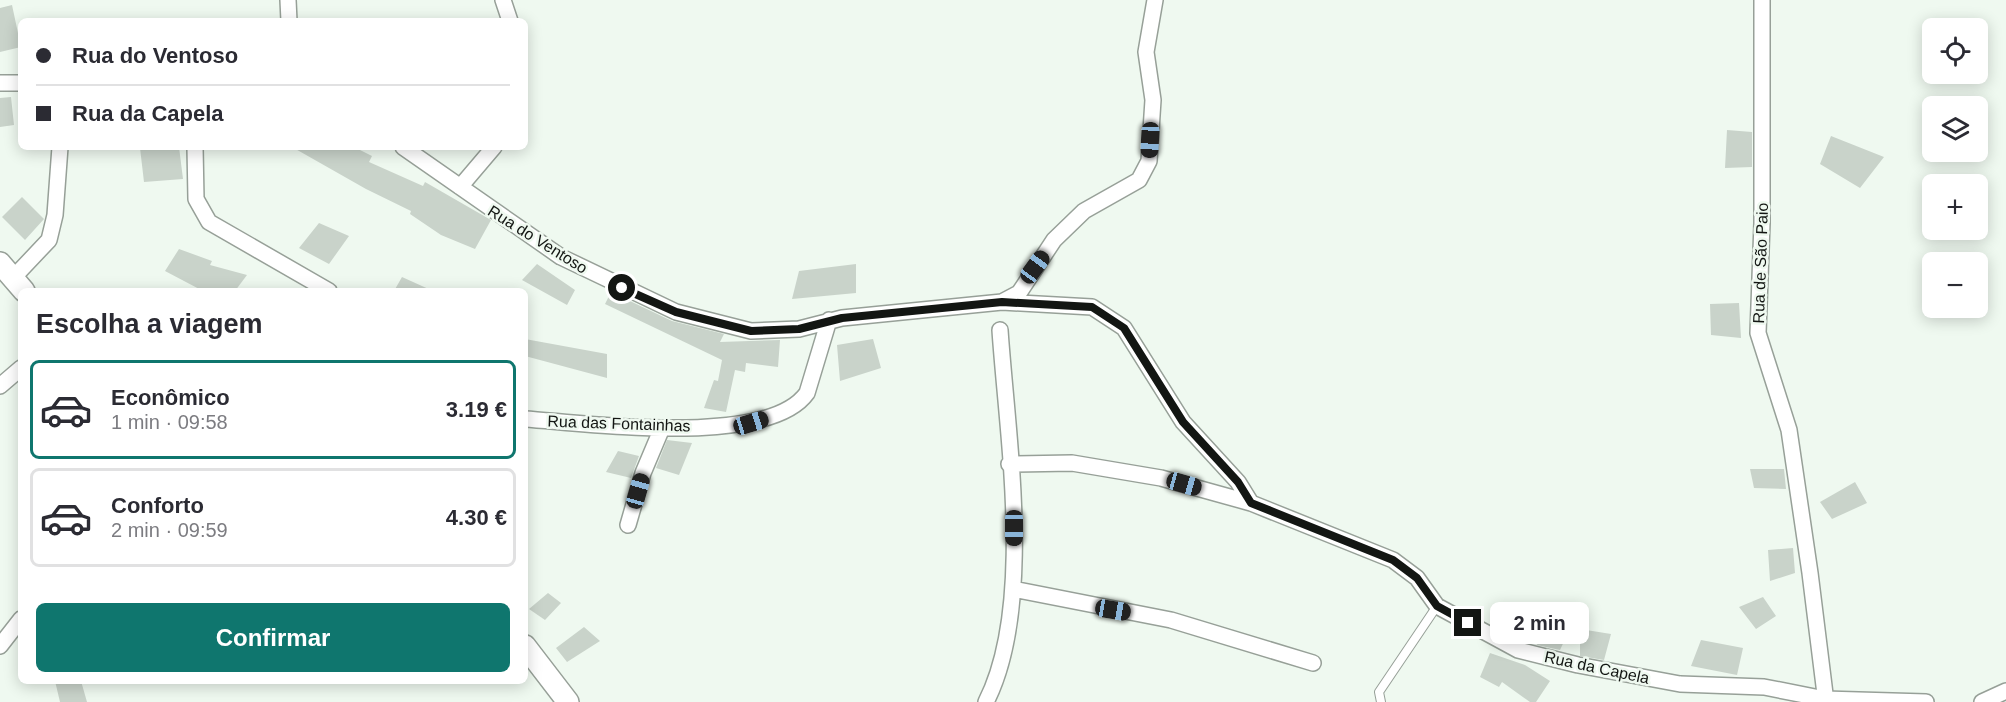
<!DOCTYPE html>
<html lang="pt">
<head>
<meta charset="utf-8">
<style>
  :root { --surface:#fff; --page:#f2f2f3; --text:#2b2b33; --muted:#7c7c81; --line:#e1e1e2; --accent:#0f766e }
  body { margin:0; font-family:Helvetica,sans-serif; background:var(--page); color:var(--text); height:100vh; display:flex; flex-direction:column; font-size:22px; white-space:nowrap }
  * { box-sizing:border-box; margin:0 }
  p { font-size:20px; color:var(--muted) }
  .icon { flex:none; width:33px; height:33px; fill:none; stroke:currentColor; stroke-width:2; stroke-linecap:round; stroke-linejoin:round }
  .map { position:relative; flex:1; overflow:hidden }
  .sheet { position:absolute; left:18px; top:288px; width:510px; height:396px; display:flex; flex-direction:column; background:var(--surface); border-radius:9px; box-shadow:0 3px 15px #0003 }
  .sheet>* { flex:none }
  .guide { position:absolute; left:18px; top:18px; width:510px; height:132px; border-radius:9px; box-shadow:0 3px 15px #0003; display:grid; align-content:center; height:132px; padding:0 18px; background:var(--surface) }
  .controls { position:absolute; left:1922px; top:18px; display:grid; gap:12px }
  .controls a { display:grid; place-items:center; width:66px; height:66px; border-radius:9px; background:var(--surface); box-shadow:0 3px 15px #0003; font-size:30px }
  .end { position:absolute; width:27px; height:27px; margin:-14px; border:8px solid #131613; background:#fff; box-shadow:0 0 0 3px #fff }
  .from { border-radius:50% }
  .bubble { position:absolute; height:42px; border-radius:9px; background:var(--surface); box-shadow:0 3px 15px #0003; font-size:20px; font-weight:600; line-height:42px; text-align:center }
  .car { position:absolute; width:18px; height:36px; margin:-18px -9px; border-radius:8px; box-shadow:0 0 4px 2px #0007; background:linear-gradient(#222 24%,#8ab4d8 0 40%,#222 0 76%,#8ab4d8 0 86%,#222 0) }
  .guide b { display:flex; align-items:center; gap:21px; height:57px; font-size:22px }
  .guide b+b { border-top:2px solid var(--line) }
  .guide i { width:15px; height:15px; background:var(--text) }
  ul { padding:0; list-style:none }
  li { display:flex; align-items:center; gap:18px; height:99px; margin:0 12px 9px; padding:0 6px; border:3px solid var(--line); border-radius:9px }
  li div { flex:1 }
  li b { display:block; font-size:22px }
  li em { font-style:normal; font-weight:600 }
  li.selected { border-color:var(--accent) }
  li>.icon { width:54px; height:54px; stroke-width:1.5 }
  h2 { padding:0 18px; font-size:27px; line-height:72px }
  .cta { display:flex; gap:12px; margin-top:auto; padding:12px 18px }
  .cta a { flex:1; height:69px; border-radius:9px; background:var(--accent); color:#fff; font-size:24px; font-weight:600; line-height:69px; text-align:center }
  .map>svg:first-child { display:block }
</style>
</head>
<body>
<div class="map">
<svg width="2006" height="702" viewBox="0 0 2006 702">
  <rect width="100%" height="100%" fill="#eff9f0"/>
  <path fill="#c9d3ca" d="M12,5L21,47L0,52V8Z
    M11,97L14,125L0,127V98Z
    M1727,130L1752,132V167L1725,168Z
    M1831,136L1884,157L1860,188L1820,164Z
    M179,147L183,179L144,182L140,148Z
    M292,147H354L372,156L369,162L423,186L425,182L491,220L475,249L441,235L410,214L411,211L366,189Z
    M22,197L44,219L25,240L2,217Z
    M319,223L349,236L329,264L299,248Z
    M179,249L212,261L210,265L247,275L235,291H203L165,271Z
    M537,264L575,290L567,305L522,280Z
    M856,264V293L792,299L799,271Z
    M402,277L433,291H394Z
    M611,292L672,321L724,334L720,342L780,340L778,367L746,363L745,372L735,370L726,412L704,408L714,380L718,381L722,360L605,304Z
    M1739,303L1741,338L1711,335L1710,304Z
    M525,339L607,354V378L525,356Z
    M873,339L881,368L840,381L837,345Z
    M667,440L692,443L679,475L656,468Z
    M618,451L639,456L631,478L606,472Z
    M1750,469H1784L1786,489L1754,488Z
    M1855,482L1867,503L1832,519L1820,502Z
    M1793,548L1795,573L1770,581L1768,550Z
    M548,593L561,603L545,620L529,609Z
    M1763,597L1776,616L1756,629L1739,607Z
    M1502,606L1530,611L1519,633L1497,626Z
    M1545,623L1568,633L1560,650L1537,645Z
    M584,627L600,641L567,662L556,648Z
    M1580,629L1611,634L1604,660L1580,656Z
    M1701,640L1743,648L1737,675L1691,666Z
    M1490,653L1525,665L1550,681L1536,702H1530L1502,682L1499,687L1480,677Z
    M55,681H81L87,702H60Z"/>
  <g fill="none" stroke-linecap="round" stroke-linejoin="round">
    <defs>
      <path id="lane" d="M1381,702L1379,692L1437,606"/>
      <path id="street" d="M288,0L289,21
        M503,0L510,21
        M1762,0V223L1758,333L1789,430L1810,573L1826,702
        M0,83H21
        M195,147L196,199L209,222L329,291
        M403,147L561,257L676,312L751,331L799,329L842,318L1002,302L1092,307L1124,328L1183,422L1238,482L1251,503L1393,560L1417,578L1437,606L1518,650L1578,665L1680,684L1764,687L1825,699L1926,702
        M460,187L494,147
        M13,278L49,240L55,215L60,147
        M1002,302L1019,293L1054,240L1084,211L1139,180L1149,161L1153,100L1146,52L1155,0
        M0,386L21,368
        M525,419C587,423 768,448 807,393L829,320
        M1009,464L1072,463L1161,478L1251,503
        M628,525L643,473L662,428
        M1013,589L1171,620L1313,663
        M0,646L21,619
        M986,702C1035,606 1007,435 1000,330
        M1982,702L2006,691"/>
      <path id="secondary" d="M0,263L24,291
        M525,646L568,702"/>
    </defs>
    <use href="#lane" stroke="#97a098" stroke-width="10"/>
    <use href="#street" stroke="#97a098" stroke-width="18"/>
    <use href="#secondary" stroke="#97a098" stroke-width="24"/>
    <use href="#lane" stroke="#fff" stroke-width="8"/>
    <use href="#street" stroke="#fff" stroke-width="15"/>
    <use href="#secondary" stroke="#fff" stroke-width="21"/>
  </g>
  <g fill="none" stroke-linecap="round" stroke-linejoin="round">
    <path stroke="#131613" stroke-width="8" d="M622,288L676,312L751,331L799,329L842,318L1002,302L1092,307L1124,328L1183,422L1238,482L1251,503L1393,560L1417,578L1437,606L1468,623"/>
  </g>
  <g text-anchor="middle" stroke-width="5" stroke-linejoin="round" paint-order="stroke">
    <g font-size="16" fill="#131613" stroke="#eff9f0">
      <text transform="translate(538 239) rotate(32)" y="6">Rua do Ventoso</text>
      <text transform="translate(1760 263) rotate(-88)" y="6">Rua de São Paio</text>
      <text transform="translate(619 423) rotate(2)" y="6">Rua das Fontainhas</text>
      <text transform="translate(1597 667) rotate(12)" y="6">Rua da Capela</text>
    </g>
  </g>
</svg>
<div class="controls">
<a><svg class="icon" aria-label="locate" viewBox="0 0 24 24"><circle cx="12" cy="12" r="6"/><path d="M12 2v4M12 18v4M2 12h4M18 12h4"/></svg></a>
<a><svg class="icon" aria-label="layers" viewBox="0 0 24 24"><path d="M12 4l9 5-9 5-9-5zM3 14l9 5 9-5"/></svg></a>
<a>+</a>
<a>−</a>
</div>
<i class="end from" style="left:622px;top:288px"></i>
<i class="end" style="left:1468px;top:623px"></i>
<div class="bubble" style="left:1490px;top:602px;width:99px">2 min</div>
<i class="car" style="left:1150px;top:140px;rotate:183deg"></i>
<i class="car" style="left:1035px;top:267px;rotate:36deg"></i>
<i class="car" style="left:751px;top:423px;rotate:73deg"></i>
<i class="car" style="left:1184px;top:484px;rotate:106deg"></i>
<i class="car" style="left:638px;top:491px;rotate:16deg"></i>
<i class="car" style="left:1014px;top:528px;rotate:180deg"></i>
<i class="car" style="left:1113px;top:610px;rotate:100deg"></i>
<div class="guide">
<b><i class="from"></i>Rua do Ventoso</b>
<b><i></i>Rua da Capela</b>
</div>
<section class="sheet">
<h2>Escolha a viagem</h2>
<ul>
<li class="selected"><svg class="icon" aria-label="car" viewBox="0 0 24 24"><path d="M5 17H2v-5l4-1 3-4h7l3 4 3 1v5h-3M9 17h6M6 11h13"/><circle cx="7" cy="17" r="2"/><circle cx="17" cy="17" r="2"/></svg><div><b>Econômico</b><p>1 min · 09:58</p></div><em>3.19 €</em></li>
<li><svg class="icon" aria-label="car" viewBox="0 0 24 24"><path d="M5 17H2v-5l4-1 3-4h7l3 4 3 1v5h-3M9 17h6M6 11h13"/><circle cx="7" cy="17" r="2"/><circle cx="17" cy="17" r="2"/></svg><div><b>Conforto</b><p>2 min · 09:59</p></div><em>4.30 €</em></li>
</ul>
<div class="cta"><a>Confirmar</a></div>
</section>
</div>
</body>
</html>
